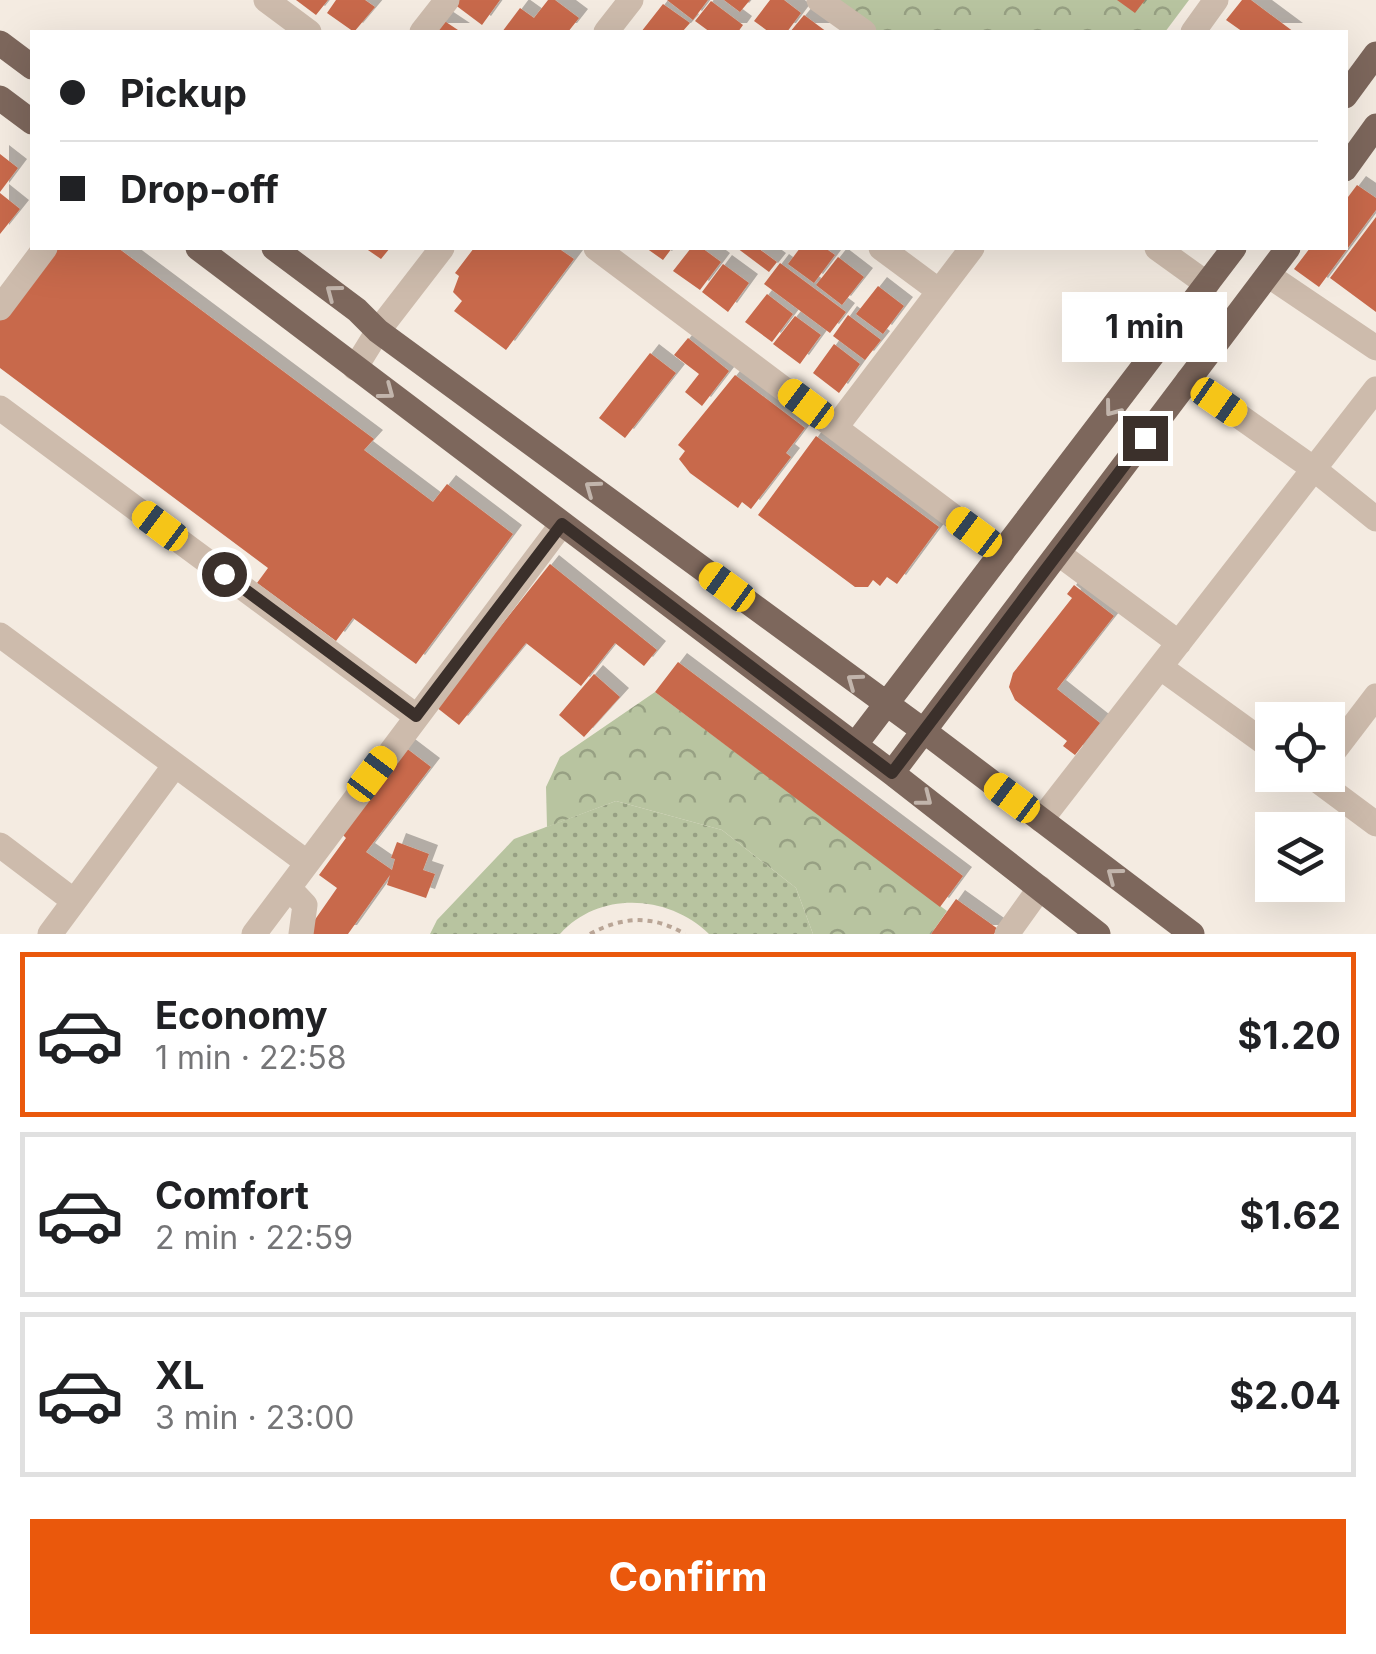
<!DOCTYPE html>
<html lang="en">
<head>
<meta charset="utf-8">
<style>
  :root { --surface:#fff; --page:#f6f6f6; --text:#202124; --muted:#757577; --line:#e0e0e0; --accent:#ea580c }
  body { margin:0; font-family:Inter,sans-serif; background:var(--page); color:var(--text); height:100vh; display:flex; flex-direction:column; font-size:38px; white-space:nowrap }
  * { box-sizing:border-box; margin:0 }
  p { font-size:32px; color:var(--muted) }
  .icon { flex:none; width:55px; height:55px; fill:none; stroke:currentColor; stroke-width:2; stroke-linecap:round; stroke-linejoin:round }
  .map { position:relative; height:934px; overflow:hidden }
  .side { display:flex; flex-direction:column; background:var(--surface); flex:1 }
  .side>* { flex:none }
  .hud { position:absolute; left:30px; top:30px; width:1318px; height:220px; border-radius:0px; box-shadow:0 10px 40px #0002; display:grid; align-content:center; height:220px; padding:0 30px; background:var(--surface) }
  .tools { position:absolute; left:1255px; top:702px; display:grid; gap:20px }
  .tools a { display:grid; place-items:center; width:90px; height:90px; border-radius:0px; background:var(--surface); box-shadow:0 10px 40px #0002; font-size:50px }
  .end { position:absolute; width:45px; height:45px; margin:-22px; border:12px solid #3b302b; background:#fff; box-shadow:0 0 0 5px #fff }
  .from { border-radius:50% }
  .bubble { position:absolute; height:70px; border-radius:0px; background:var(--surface); box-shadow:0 10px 40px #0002; font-size:32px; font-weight:700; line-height:70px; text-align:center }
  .car { position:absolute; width:30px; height:60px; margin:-30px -15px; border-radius:12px; box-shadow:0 0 8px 2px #0007; background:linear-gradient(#f5c518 24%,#345 0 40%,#f5c518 0 76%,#345 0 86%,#f5c518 0) }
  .hud b { display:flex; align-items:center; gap:35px; height:95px; font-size:38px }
  .hud b+b { border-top:2px solid var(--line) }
  .hud i { width:25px; height:25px; background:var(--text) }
  ul { padding:18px 0 0; list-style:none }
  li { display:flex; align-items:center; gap:30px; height:165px; margin:0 20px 15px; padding:0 10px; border:5px solid var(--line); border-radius:0px }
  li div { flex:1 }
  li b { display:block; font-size:38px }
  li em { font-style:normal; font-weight:700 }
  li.active { border-color:var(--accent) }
  li>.icon { width:90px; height:90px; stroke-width:1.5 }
  .button { display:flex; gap:20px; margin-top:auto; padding:20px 30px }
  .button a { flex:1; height:115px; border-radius:0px; background:var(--accent); color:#fff; font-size:40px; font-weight:700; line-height:115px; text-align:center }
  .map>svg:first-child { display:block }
</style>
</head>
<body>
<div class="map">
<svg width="1376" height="934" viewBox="0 0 1376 934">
  <defs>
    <pattern id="grass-dots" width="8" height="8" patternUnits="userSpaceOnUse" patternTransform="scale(2.5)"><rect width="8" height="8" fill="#b8c4a0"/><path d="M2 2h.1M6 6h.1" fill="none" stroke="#97a083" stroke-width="1.8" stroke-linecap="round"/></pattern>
    <pattern id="forest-crowns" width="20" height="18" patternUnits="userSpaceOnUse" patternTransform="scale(2.5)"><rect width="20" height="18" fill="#b8c4a0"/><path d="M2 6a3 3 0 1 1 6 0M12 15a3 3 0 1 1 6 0" fill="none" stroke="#97a083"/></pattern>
    <filter id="shadow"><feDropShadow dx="9" dy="-9" stdDeviation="0" flood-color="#0004"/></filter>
  </defs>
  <rect width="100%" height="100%" fill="#f4ebe1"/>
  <path fill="url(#grass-dots)" d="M616,801L722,830L796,888L813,934H709C669,895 600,890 560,934H430L437,920L514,839Z"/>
  <path fill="url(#forest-crowns)" d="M832,0H1189L1165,32H875Z
    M655,692L947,911L931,934H813L796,888L722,830L616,801L547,827L546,787L560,757Z"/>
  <path fill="#c8694b" filter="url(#shadow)" d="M296,0H328L316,15Z
    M336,0H365L375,7L354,32L327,13Z
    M457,0H500L482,25L454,4Z
    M548,0H555L579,18L568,32H502L520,8L534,18Z
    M667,0H708L693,20Z
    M724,0H750L740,12Z
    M770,0H784L801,13L787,32H769L754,21Z
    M1117,0H1145L1135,13Z
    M1242,0H1251L1294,32H1243L1226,20Z
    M711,1L743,25L738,32H710L695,21Z
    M663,4L690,23L682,32H641Z
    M804,15L827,32H790Z
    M440,18L461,32H430Z
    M0,154L18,168L0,192Z
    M1357,185L1376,198V210L1319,287L1294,269L1310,248H1345V201Z
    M0,193L20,209L0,234Z
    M1376,217V312L1330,278Z
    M40,248H118L374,439L364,450L433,502L447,484L513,534L416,664L353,618L336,641L257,583L268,568L0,368V301Z
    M365,248H390L381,259Z
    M474,248H558L574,259L506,350L454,311L462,301L453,292L459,276L455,273Z
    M646,248H672L663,260Z
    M691,248H702L721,262L700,290L673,271Z
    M737,248H758L777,262L769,272Z
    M800,248H825L835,255L814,283L788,264Z
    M838,257L864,277L842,305L816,285Z
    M780,263L846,312L830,333L764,284Z
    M723,264L749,283L728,312L702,292Z
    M878,286L904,306L883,334L856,314Z
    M767,294L793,314L772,342L745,322Z
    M848,315L881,340L865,360L833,336Z
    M795,316L821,335L800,364L773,344Z
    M688,338L729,371L702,406L685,392L699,374L674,355Z
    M834,344L860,364L839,393L813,373Z
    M650,353L676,373L625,438L599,418Z
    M735,375L805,428L786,453L791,457L751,509L742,502L738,508L690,473L679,459L685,451L678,445Z
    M816,436L939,527L897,584L887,577L880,586L873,580L868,587H855L758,515Z
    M550,564L657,650L644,666L615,643L581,686L526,643L459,725L436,707Z
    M1074,585L1114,616L1057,689L1100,723L1075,755L1063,746L1067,741L1015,700L1009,687L1013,673L1072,598L1067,594Z
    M678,662L963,876L940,907L655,692Z
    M594,674L620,697L584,737L559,715Z
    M406,748L431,767L366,852L392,870L395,859L391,858L397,842L429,854L423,870L435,874L426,898L387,885L390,875L348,934H305L337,888L319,875L346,838L341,833Z
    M956,899L998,929L994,934H931Z"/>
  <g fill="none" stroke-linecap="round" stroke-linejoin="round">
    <path stroke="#b9a596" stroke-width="4" stroke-dasharray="5 5" stroke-linecap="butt" d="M590,934C623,916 653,915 685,934"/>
    <path stroke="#cdbbac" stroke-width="25" d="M266,0L309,32
      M819,0L864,32
      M422,32L447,0
      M606,32L631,0
      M1193,32L1216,0
      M596,248L1002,553
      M881,248L939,291
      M1157,248L1207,284
      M1268,275L1376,348
      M0,308L45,248
      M355,368L378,331L442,248
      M1188,380L1314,469L1376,519
      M0,408L416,716
      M836,427L972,248
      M1059,554L1179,643
      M0,635L305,861
      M1160,667L1272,748
      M1328,759L1376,696
      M1310,775L1376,824
      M1041,820L1376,389
      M0,845L74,901
      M289,888L305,905L301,934
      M50,934L175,765
      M254,934L562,524
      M1007,934L1040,888"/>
    <path stroke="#7d675c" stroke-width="25" d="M0,43L32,67
      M1345,96L1376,54
      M0,98L32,122
      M1345,169L1376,126
      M198,248L892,773L1098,934
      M274,248L357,310L378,331L924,731L1192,934
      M855,745L1234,248
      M892,773L1288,248"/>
  </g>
  <defs><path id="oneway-chevron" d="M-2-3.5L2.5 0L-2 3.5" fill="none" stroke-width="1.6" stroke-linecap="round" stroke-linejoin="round" transform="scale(2.5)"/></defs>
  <g stroke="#c2b5ac">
    <use href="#oneway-chevron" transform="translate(333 292) rotate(-143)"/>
    <use href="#oneway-chevron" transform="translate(387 392) rotate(37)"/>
    <use href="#oneway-chevron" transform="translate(1112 409) rotate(127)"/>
    <use href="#oneway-chevron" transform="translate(592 488) rotate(-144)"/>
    <use href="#oneway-chevron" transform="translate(854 681) rotate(-144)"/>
    <use href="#oneway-chevron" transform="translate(925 799) rotate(38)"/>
    <use href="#oneway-chevron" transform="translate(1114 875) rotate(-143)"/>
  </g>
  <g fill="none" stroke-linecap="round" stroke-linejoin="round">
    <path stroke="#3b302b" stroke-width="12" d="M224,574L416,716L562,524L892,773L1145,438"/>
  </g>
</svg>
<div class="tools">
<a><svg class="icon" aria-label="locate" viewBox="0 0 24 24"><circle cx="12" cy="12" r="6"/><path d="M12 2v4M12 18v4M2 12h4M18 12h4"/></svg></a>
<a><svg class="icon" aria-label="layers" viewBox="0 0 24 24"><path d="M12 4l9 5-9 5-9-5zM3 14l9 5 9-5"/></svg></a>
</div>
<i class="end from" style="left:224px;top:574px"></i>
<i class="end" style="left:1145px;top:438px"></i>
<div class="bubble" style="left:1062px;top:292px;width:165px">1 min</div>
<i class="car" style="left:1219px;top:402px;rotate:125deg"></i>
<i class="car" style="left:806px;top:404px;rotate:307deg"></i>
<i class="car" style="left:160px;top:526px;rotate:307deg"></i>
<i class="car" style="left:974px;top:532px;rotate:307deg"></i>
<i class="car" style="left:727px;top:587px;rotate:306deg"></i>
<i class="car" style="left:372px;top:774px;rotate:37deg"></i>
<i class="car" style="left:1012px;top:798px;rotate:307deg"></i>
<div class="hud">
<b><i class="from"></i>Pickup</b>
<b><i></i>Drop-off</b>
</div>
</div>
<section class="side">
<ul>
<li class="active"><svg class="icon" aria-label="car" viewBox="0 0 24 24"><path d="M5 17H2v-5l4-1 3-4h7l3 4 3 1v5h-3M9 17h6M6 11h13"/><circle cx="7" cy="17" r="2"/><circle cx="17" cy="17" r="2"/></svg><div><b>Economy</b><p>1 min · 22:58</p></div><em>$1.20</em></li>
<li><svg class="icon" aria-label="car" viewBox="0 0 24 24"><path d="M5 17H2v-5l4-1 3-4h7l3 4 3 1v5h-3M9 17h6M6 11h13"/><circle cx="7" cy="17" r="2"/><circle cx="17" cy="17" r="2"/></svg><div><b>Comfort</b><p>2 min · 22:59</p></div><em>$1.62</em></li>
<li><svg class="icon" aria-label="car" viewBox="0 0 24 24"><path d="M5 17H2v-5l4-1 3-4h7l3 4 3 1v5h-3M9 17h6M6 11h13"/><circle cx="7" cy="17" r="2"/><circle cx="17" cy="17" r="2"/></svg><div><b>XL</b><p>3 min · 23:00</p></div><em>$2.04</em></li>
</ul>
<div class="button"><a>Confirm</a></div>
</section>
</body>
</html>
